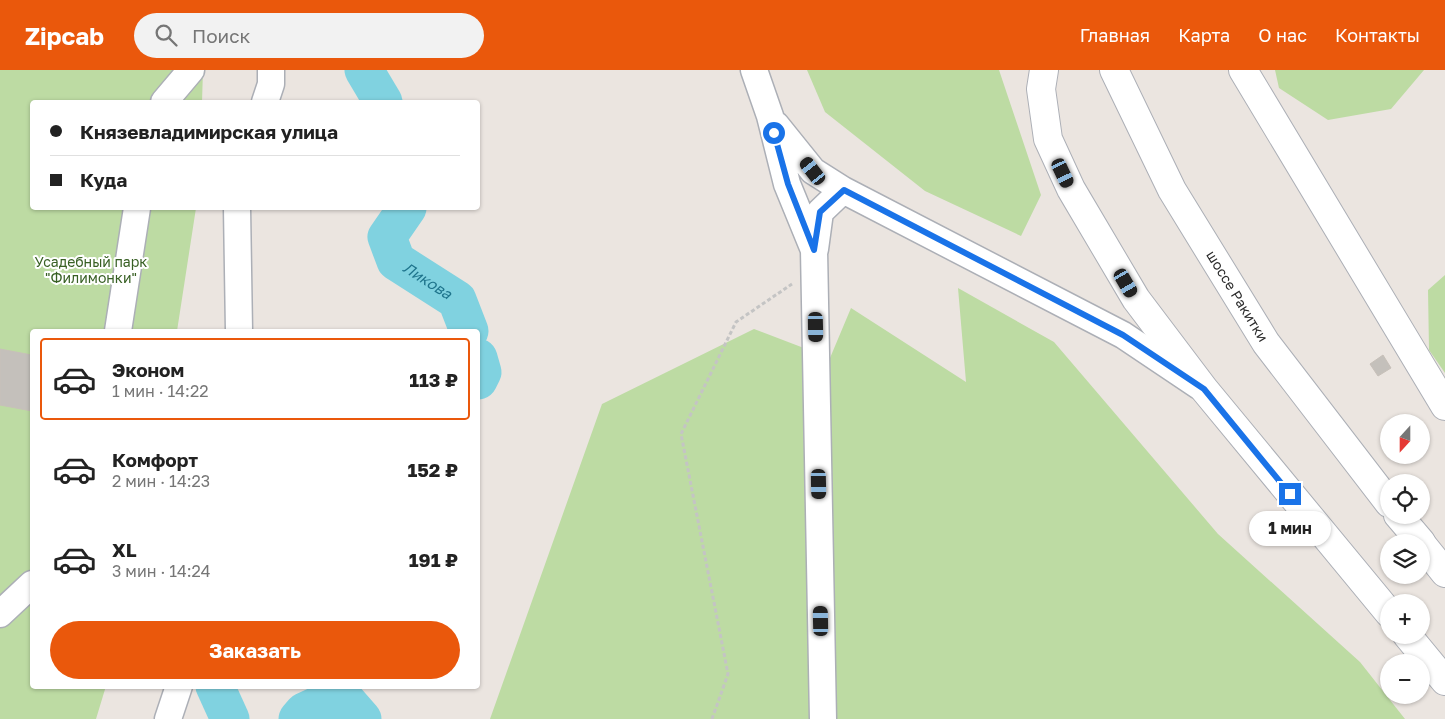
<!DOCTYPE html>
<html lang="ru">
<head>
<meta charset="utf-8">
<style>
  :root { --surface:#fff; --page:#f2f2f2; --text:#222; --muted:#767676; --line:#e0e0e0; --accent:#ea580c }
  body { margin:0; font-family:"Golos Text",sans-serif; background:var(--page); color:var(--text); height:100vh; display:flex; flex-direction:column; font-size:19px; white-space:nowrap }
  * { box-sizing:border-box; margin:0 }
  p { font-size:16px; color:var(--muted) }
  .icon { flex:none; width:28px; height:28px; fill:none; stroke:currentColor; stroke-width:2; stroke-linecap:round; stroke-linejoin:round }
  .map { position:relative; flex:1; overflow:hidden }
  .panel { position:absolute; left:30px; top:259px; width:450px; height:360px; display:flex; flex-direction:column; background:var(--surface); border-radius:5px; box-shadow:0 1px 4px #0004 }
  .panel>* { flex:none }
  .guide { position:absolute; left:30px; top:30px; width:450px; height:110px; border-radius:5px; box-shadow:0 1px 4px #0004; display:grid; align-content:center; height:110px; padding:0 20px; background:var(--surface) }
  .needle { width:32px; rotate:201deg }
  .buttons { position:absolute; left:1380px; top:344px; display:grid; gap:10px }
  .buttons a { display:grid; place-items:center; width:50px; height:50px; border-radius:50%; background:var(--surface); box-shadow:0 1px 4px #0004; font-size:25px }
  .end { position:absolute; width:22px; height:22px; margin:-11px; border:6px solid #1a73e8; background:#fff; box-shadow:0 0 0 2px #fff }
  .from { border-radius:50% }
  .bubble { position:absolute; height:35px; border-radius:18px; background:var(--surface); box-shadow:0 1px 4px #0004; font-size:16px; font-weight:700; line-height:35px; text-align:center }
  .car { position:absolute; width:15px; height:30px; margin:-15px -8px; border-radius:6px; box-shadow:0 0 4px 1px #0007; background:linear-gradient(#222 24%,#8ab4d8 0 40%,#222 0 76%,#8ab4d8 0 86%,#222 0) }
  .guide b { display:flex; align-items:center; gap:18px; height:48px; font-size:19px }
  .guide b+b { border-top:1px solid var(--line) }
  .guide i { width:12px; height:12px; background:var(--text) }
  ul { padding:9px 0 0; list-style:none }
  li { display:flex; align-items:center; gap:15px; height:82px; margin:0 10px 8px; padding:0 10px; border:2px solid transparent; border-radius:5px }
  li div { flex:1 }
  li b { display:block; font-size:19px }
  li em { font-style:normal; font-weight:700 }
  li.on { border-color:var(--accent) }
  li>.icon { width:45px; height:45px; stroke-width:1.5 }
  .action { display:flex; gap:10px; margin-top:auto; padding:10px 20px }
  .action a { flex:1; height:58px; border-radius:30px; background:var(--accent); color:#fff; font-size:20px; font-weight:700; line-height:58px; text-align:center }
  header { display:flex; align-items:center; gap:30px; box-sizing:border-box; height:70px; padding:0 25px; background:var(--accent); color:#fff }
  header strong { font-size:24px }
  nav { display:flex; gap:28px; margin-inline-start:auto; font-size:18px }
  .search { width:350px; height:45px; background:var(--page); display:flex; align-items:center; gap:12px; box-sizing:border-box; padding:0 18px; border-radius:28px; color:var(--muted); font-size:19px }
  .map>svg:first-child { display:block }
</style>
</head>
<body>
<header>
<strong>Zipcab</strong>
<div class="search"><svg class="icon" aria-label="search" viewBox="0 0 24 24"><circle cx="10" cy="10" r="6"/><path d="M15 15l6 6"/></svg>Поиск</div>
<nav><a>Главная</a><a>Карта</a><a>О нас</a><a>Контакты</a></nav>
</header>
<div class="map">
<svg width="1445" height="649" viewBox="0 0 1445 649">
  <rect width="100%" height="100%" fill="#ebe5e0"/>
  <path fill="#bddba3" d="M0,0H203L202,32H32V138H196L177,261H32V616H106L96,649H0Z
    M807,0H999L1041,125L1021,166L925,121L825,42Z
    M1275,0H1424L1391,39L1328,50L1279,18Z
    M1445,205V303L1429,280L1428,220Z
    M958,218L1054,272L1218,464L1360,592L1405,649H490L602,334L754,259L830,288L851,238L966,312Z"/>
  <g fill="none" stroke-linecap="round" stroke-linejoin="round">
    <g stroke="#80d2e0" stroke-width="39">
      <path d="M364,0L383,32"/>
      <path id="s1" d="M407,138L387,167L396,191L457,230L469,261"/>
      <path d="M478,288L482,302L478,310"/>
      <path d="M215,616L230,649"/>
      <path d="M298,649L304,642L341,625L362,649"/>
    </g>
  </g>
  <path fill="#c4c0bb" stroke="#c7c0b9" d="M0,279L32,285V341L0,335Z
    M1383,285L1391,298L1378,306L1370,294Z"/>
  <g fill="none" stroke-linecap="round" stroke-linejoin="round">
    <defs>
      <path id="minor" d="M754,0L770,46L787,114L814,180L823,649
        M164,32L191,0
        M265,32L271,14V0
        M776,55L813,101L843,120L1123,265L1199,316
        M237,138L239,261
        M815,179L820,142L843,120
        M118,261L137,138
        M0,544L32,514
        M168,649L179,616"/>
      <path id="tertiary" d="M1044,0L1041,19L1048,69L1071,119L1136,229L1204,319L1389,543
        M1243,0L1445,336
        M1407,565L1445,611"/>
      <g id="secondary">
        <path id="s2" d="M1114,0L1172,120L1266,273L1389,433"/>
        <path d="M1398,445L1421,472"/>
        <path d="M1421,473L1445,503"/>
      </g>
    </defs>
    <use href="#minor" stroke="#acafb6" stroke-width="29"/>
    <use href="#tertiary" stroke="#acafb6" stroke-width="30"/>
    <use href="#secondary" stroke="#acafb6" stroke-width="30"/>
    <path stroke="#c4c4c4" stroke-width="3" stroke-dasharray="4 2.5" stroke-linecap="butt" d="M712,649L728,604L681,364L736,252L792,214"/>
    <use href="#minor" stroke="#fff" stroke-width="26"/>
    <use href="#tertiary" stroke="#fff" stroke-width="28"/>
    <use href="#secondary" stroke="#fff" stroke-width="28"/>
  </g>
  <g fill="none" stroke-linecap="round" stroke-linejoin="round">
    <path stroke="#1a73e8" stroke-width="6" d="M774,63L788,114L814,180L820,142L844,120L1123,265L1204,319L1290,424"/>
  </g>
  <g text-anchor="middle" stroke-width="4" stroke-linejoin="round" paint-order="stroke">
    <g font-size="14" fill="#386024" stroke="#fff">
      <text x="91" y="197">Усадебный парк<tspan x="91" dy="16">"Филимонки"</tspan></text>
    </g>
    <g font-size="14" fill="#2b2b2b" stroke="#fff">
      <text dy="5" stroke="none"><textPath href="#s2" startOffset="258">шоссе Ракитки</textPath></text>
    </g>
    <g font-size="15" font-style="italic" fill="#1e748c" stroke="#fff">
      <text dy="5" stroke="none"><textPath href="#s1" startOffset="98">Ликова</textPath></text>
    </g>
  </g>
</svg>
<div class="buttons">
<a><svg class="needle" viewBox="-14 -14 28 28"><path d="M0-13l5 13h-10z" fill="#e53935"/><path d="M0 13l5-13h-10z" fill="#767676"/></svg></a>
<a><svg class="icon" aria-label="locate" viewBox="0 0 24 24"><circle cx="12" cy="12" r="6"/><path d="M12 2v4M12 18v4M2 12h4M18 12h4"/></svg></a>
<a><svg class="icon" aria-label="layers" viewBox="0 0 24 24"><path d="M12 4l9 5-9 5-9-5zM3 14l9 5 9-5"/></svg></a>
<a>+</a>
<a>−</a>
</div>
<i class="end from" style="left:774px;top:63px"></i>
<i class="end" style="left:1290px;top:424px"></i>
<div class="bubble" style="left:1249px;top:441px;width:82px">1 мин</div>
<i class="car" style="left:813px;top:101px;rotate:322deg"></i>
<i class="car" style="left:1063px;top:103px;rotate:155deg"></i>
<i class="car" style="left:1126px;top:213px;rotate:150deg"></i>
<i class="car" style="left:816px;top:257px;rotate:179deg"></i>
<i class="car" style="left:819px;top:414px;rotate:179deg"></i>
<i class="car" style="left:821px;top:551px;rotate:359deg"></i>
<div class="guide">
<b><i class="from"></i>Князевладимирская улица</b>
<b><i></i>Куда</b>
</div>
<section class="panel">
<ul>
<li class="on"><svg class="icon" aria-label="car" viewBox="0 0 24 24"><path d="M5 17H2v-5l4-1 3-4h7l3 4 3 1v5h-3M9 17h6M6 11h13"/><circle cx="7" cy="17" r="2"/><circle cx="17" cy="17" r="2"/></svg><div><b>Эконом</b><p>1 мин · 14:22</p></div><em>113 ₽</em></li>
<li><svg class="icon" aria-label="car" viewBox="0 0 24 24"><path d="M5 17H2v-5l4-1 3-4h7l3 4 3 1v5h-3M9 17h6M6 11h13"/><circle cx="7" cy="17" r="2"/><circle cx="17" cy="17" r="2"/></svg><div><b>Комфорт</b><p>2 мин · 14:23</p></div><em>152 ₽</em></li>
<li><svg class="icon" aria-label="car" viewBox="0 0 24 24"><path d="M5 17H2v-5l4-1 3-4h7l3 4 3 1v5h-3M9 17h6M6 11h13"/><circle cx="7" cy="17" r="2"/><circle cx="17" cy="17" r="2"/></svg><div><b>XL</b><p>3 мин · 14:24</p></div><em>191 ₽</em></li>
</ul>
<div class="action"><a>Заказать</a></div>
</section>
</div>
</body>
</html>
